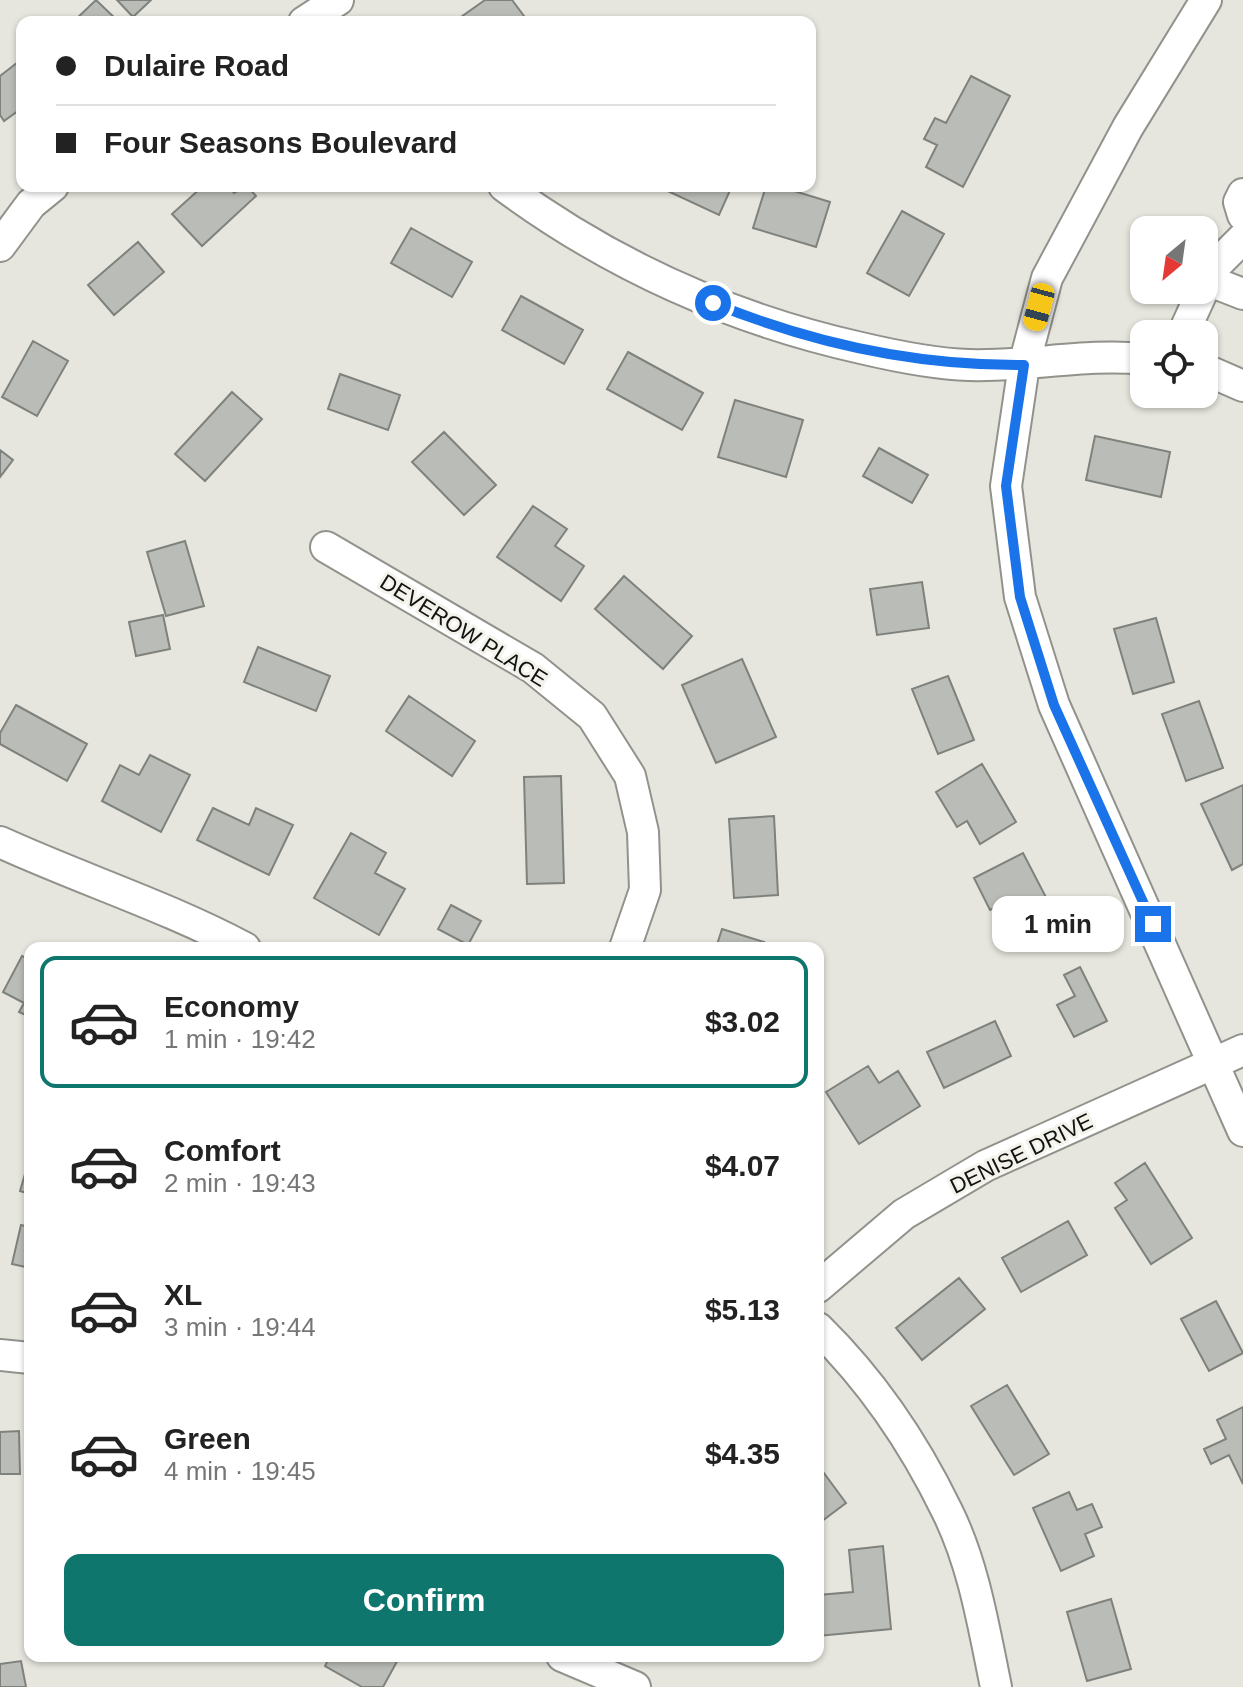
<!DOCTYPE html>
<html lang="en">
<head>
<meta charset="utf-8">
<style>
  :root { --surface:#fff; --page:#f6f6f6; --text:#222; --muted:#767676; --line:#e0e0e0; --accent:#0f766e }
  body { margin:0; font-family:Arial,sans-serif; background:var(--page); color:var(--text); height:100vh; display:flex; flex-direction:column; font-size:30px; white-space:nowrap }
  * { box-sizing:border-box; margin:0 }
  p { font-size:26px; color:var(--muted) }
  .icon { flex:none; width:44px; height:44px; fill:none; stroke:currentColor; stroke-width:2; stroke-linecap:round; stroke-linejoin:round }
  .map { position:relative; flex:1; overflow:hidden }
  .details { position:absolute; left:24px; top:942px; width:800px; height:720px; display:flex; flex-direction:column; background:var(--surface); border-radius:16px; box-shadow:0 2px 6px #0004 }
  .details>* { flex:none }
  .top-card { position:absolute; left:16px; top:16px; width:800px; height:176px; border-radius:16px; box-shadow:0 2px 6px #0004; display:grid; align-content:center; height:176px; padding:0 40px; background:var(--surface) }
  .needle { width:52px; rotate:209deg }
  .tools { position:absolute; left:1130px; top:216px; display:grid; gap:16px }
  .tools a { display:grid; place-items:center; width:88px; height:88px; border-radius:16px; background:var(--surface); box-shadow:0 2px 6px #0004; font-size:40px }
  .end { position:absolute; width:36px; height:36px; margin:-18px; border:10px solid #1a73e8; background:#fff; box-shadow:0 0 0 4px #fff }
  .from { border-radius:50% }
  .bubble { position:absolute; height:56px; border-radius:16px; background:var(--surface); box-shadow:0 2px 6px #0004; font-size:26px; font-weight:700; line-height:56px; text-align:center }
  .car { position:absolute; width:24px; height:48px; margin:-24px -12px; border-radius:10px; box-shadow:0 0 6px 2px #0007; background:linear-gradient(#f5c518 24%,#345 0 40%,#f5c518 0 76%,#345 0 86%,#f5c518 0) }
  .top-card b { display:flex; align-items:center; gap:28px; height:76px; font-size:30px }
  .top-card b+b { border-top:2px solid var(--line) }
  .top-card i { width:20px; height:20px; background:var(--text) }
  ul { padding:14px 0 0; list-style:none }
  li { display:flex; align-items:center; gap:24px; height:132px; margin:0 16px 12px; padding:0 24px; border:4px solid transparent; border-radius:16px }
  li div { flex:1 }
  li b { display:block; font-size:30px }
  li em { font-style:normal; font-weight:700 }
  li.active { border-color:var(--accent) }
  li>.icon { width:72px; height:72px; stroke-width:1.5 }
  .primary-button { display:flex; gap:16px; margin-top:auto; padding:16px 40px }
  .primary-button a { flex:1; height:92px; border-radius:16px; background:var(--accent); color:#fff; font-size:32px; font-weight:700; line-height:92px; text-align:center }
  .map>svg:first-child { display:block }
</style>
</head>
<body>
<div class="map">
<svg width="1243" height="1687" viewBox="0 0 1243 1687">
  <rect width="100%" height="100%" fill="#e6e6de"/>
  <path fill="#babdb7" stroke="#7f827c" stroke-width="2" d="M96,0L119,22H73Z
    M117,0H151L133,17Z
    M485,0H512L527,20L454,22Z
    M22,59V108L4,121L0,115V76Z
    M971,76L1010,96L963,187L926,167L937,145L924,139L935,118L946,123Z
    M203,186H228L234,193L247,186L256,196L202,246L172,214Z
    M657,186H732L719,215Z
    M766,186H778L830,202L816,247L753,228Z
    M902,211L944,234L909,296L867,273Z
    M411,228L472,262L452,297L391,263Z
    M138,242L164,272L114,315L88,285Z
    M521,296L583,330L564,364L502,330Z
    M33,341L68,361L37,416L2,397Z
    M628,352L703,393L682,430L607,389Z
    M340,374L400,395L388,430L328,409Z
    M232,392L262,419L205,481L175,454Z
    M735,400L803,420L786,477L718,457Z
    M444,432L496,485L464,515L412,462Z
    M1095,436L1170,452L1161,497L1086,480Z
    M879,448L928,475L912,503L863,476Z
    M0,450L13,460L0,477Z
    M533,506L567,529L555,546L584,566L561,601L497,557Z
    M185,541L204,606L166,616L147,552Z
    M624,576L692,636L663,669L595,609Z
    M922,582L929,628L877,635L870,589Z
    M163,615L170,649L136,656L129,622Z
    M1156,618L1174,682L1133,694L1114,629Z
    M258,647L330,676L316,711L244,682Z
    M742,659L776,737L716,763L682,685Z
    M948,676L974,740L938,754L912,689Z
    M409,696L475,741L452,776L386,731Z
    M1199,701L1223,768L1186,781L1162,714Z
    M16,705L87,744L67,781L0,744V733Z
    M150,755L190,775L161,832L102,801L120,765L139,775Z
    M982,764L1016,822L980,844L967,821L957,827L936,792Z
    M561,776L564,883L527,884L524,777Z
    M1243,785V864L1232,870L1201,804Z
    M213,808L249,825L256,808L293,825L269,875L197,840Z
    M774,816L778,895L734,898L729,819Z
    M351,833L386,853L375,873L405,889L379,935L314,898Z
    M1023,853L1051,907L1014,925L1003,904L990,910L974,878Z
    M451,905L481,921L468,945L438,929Z
    M722,929L764,942L762,948H716Z
    M22,956L30,960V1017L19,1012L24,1003L3,992Z
    M1080,967L1107,1021L1074,1037L1057,1005L1075,996L1064,975Z
    M995,1021L1011,1056L944,1088L927,1052Z
    M868,1066L879,1083L898,1071L920,1106L859,1144L826,1092Z
    M30,1157V1194L20,1191Z
    M1145,1163L1192,1238L1151,1264L1115,1208L1127,1200L1115,1183Z
    M1068,1221L1087,1255L1021,1292L1002,1258Z
    M21,1225L30,1227V1268L12,1264Z
    M959,1278L985,1309L922,1360L896,1328Z
    M1216,1301L1243,1353L1209,1371L1181,1319Z
    M1007,1385L1049,1454L1014,1475L971,1406Z
    M1243,1407V1484L1229,1455L1211,1464L1204,1449L1226,1439L1217,1420Z
    M19,1431L20,1474H0V1432Z
    M818,1465L846,1503L818,1524Z
    M1069,1492L1077,1510L1092,1504L1102,1527L1085,1534L1094,1556L1061,1571L1033,1508Z
    M883,1546L891,1629L818,1636V1595L853,1592L849,1550Z
    M1111,1599L1131,1669L1087,1681L1067,1612Z
    M330,1656H400L383,1687H362L325,1666Z
    M21,1661L26,1687H0V1664Z"/>
  <g fill="none" stroke-linecap="round" stroke-linejoin="round">
    <defs>
      <path id="minor" d="M1206,0L1128,127L1047,278L1024,365L1006,486L1020,597L1054,705L1243,1131
        M304,22L338,0
        M504,186C611,265 732,319 861,348C895,356 933,364 969,365C1027,367 1086,353 1144,359
        M1243,194L1239,202L1243,215
        M0,246L31,204L53,186
        M1207,280L1243,294
        M1204,287L1218,263L1243,238
        M1183,334L1203,290
        M1204,369L1243,386
        M326,547L533,668L592,716L630,776L643,832L645,890L625,948
        M0,842C81,879 166,906 245,948
        M818,1287L904,1214L985,1166L1243,1050
        M818,1328C871,1380 915,1445 947,1511C974,1565 984,1629 996,1687
        M0,1355L30,1358
        M562,1656L635,1687"/>
    </defs>
    <use href="#minor" stroke="#92928c" stroke-width="34"/>
    <use href="#minor" stroke="#fff" stroke-width="30"/>
  </g>
  <g fill="none" stroke-linecap="round" stroke-linejoin="round">
    <path stroke="#1a73e8" stroke-width="10" d="M713,303C811,343 917,366 1024,365L1006,486L1020,597L1054,705L1153,924"/>
  </g>
  <g text-anchor="middle" stroke-width="6" stroke-linejoin="round" paint-order="stroke">
    <g font-size="22" fill="#121210" stroke="#f3f3eb">
      <text transform="translate(464 630) rotate(32)" y="8">DEVEROW PLACE</text>
      <text transform="translate(1021 1153) rotate(-26)" y="8">DENISE DRIVE</text>
    </g>
  </g>
</svg>
<div class="tools">
<a><svg class="needle" viewBox="-14 -14 28 28"><path d="M0-13l5 13h-10z" fill="#e53935"/><path d="M0 13l5-13h-10z" fill="#767676"/></svg></a>
<a><svg class="icon" aria-label="locate" viewBox="0 0 24 24"><circle cx="12" cy="12" r="6"/><path d="M12 2v4M12 18v4M2 12h4M18 12h4"/></svg></a>
</div>
<i class="end from" style="left:713px;top:303px"></i>
<i class="end" style="left:1153px;top:924px"></i>
<div class="bubble" style="left:992px;top:896px;width:132px">1 min</div>
<i class="car" style="left:1039px;top:307px;rotate:195deg"></i>
<div class="top-card">
<b><i class="from"></i>Dulaire Road</b>
<b><i></i>Four Seasons Boulevard</b>
</div>
<section class="details">
<ul>
<li class="active"><svg class="icon" aria-label="car" viewBox="0 0 24 24"><path d="M5 17H2v-5l4-1 3-4h7l3 4 3 1v5h-3M9 17h6M6 11h13"/><circle cx="7" cy="17" r="2"/><circle cx="17" cy="17" r="2"/></svg><div><b>Economy</b><p>1 min · 19:42</p></div><em>$3.02</em></li>
<li><svg class="icon" aria-label="car" viewBox="0 0 24 24"><path d="M5 17H2v-5l4-1 3-4h7l3 4 3 1v5h-3M9 17h6M6 11h13"/><circle cx="7" cy="17" r="2"/><circle cx="17" cy="17" r="2"/></svg><div><b>Comfort</b><p>2 min · 19:43</p></div><em>$4.07</em></li>
<li><svg class="icon" aria-label="car" viewBox="0 0 24 24"><path d="M5 17H2v-5l4-1 3-4h7l3 4 3 1v5h-3M9 17h6M6 11h13"/><circle cx="7" cy="17" r="2"/><circle cx="17" cy="17" r="2"/></svg><div><b>XL</b><p>3 min · 19:44</p></div><em>$5.13</em></li>
<li><svg class="icon" aria-label="car" viewBox="0 0 24 24"><path d="M5 17H2v-5l4-1 3-4h7l3 4 3 1v5h-3M9 17h6M6 11h13"/><circle cx="7" cy="17" r="2"/><circle cx="17" cy="17" r="2"/></svg><div><b>Green</b><p>4 min · 19:45</p></div><em>$4.35</em></li>
</ul>
<div class="primary-button"><a>Confirm</a></div>
</section>
</div>
</body>
</html>
